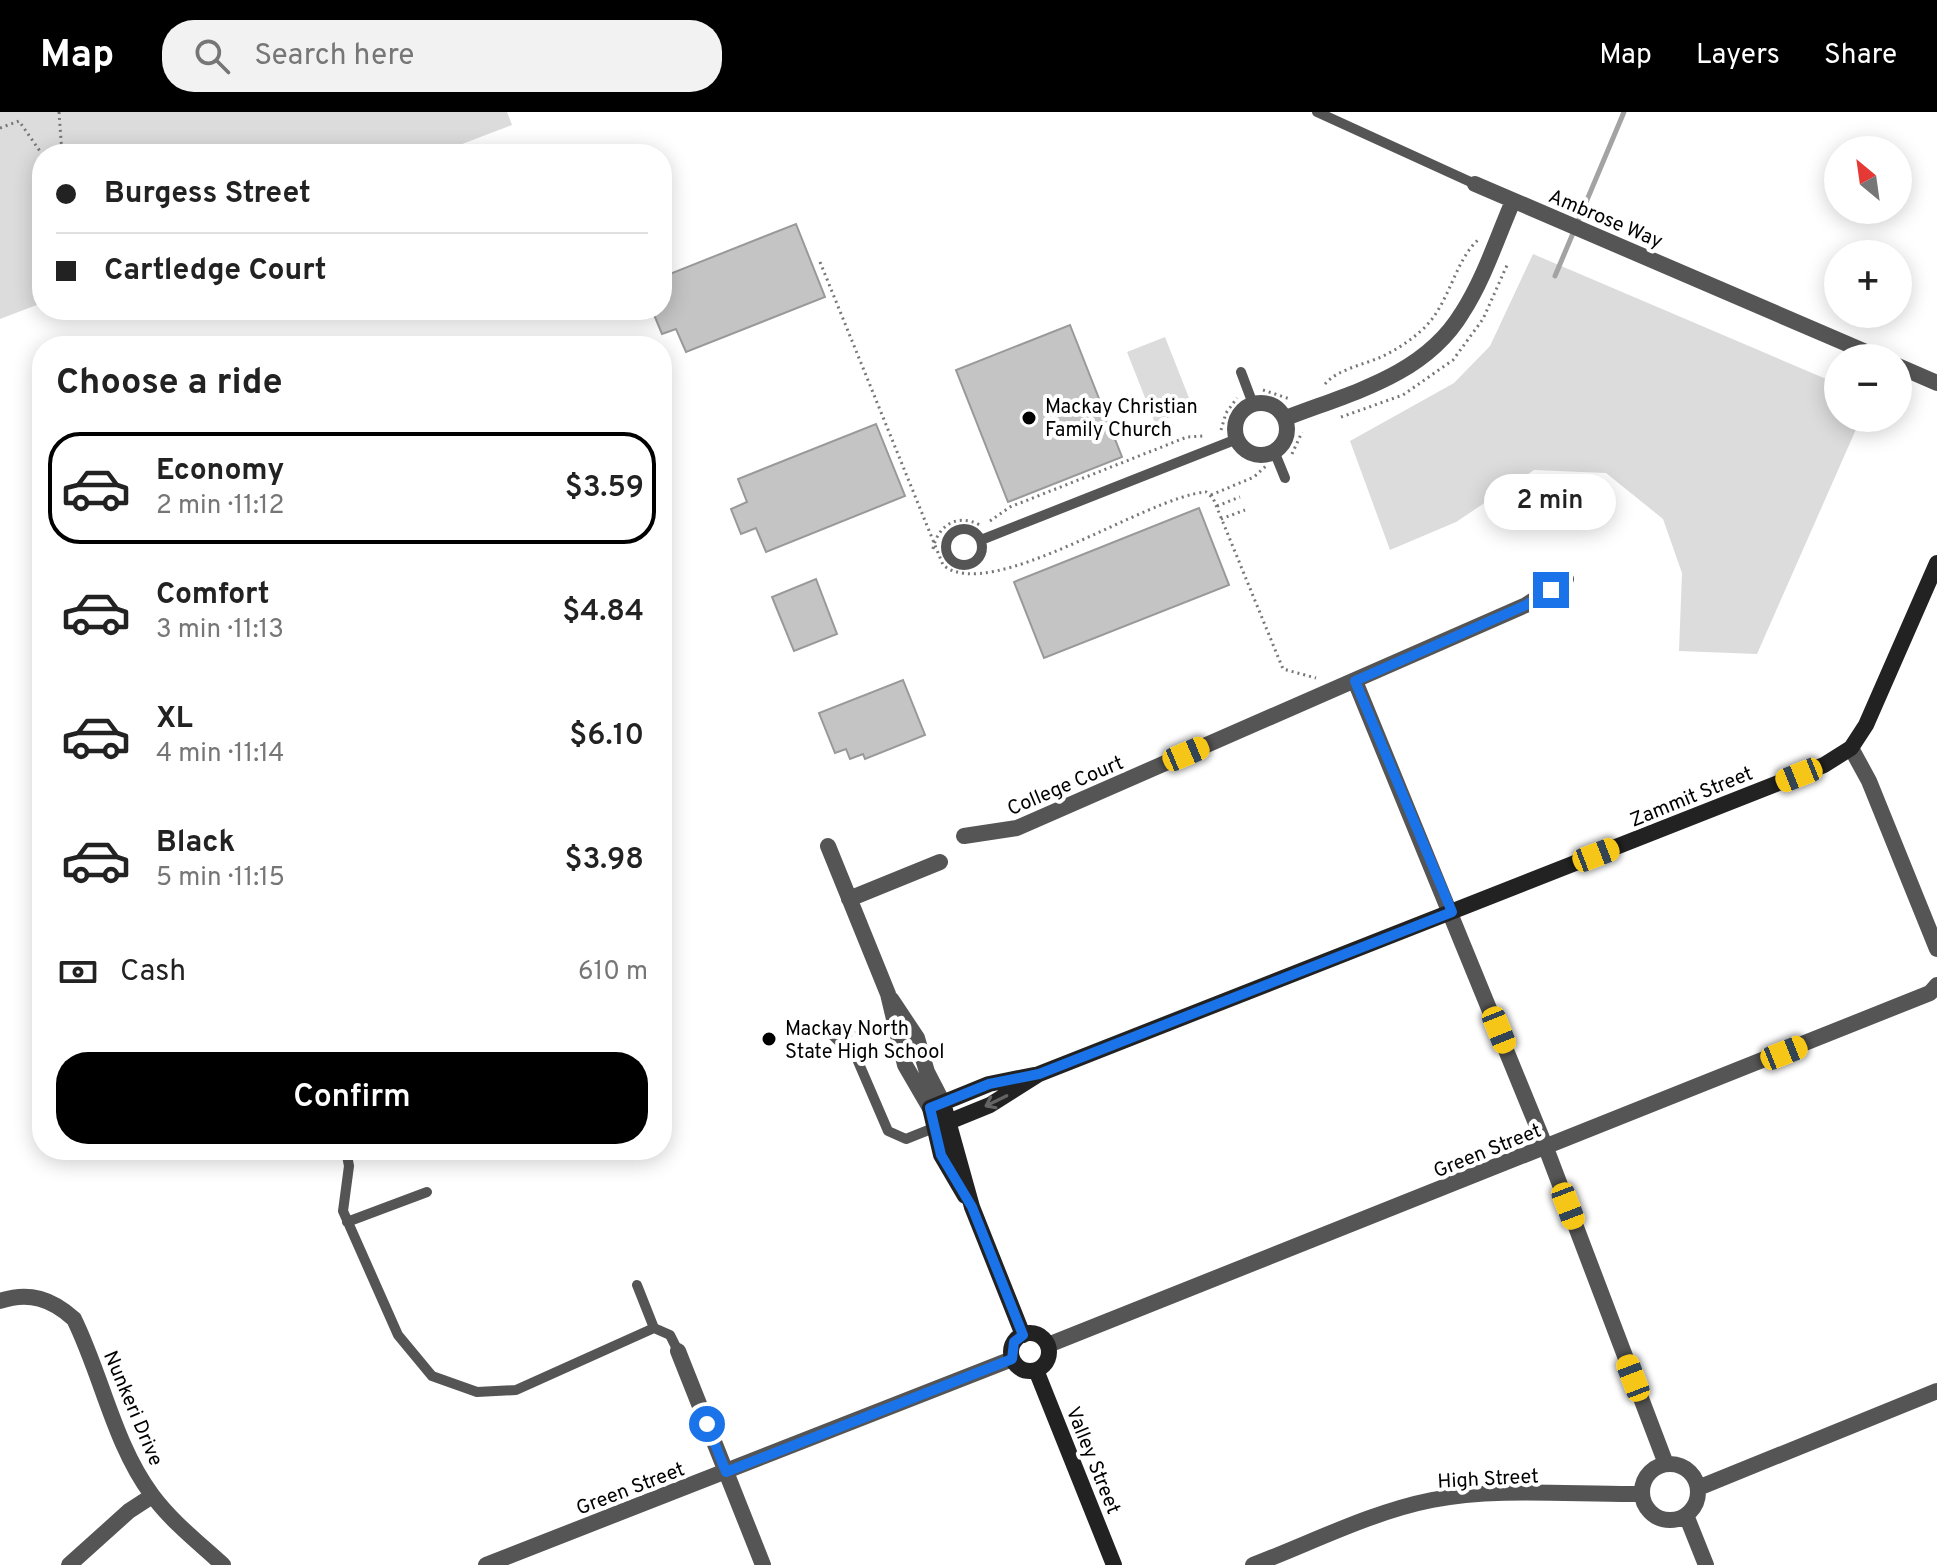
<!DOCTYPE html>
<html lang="en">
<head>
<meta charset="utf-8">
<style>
  :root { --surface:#fff; --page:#f2f2f2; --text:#222; --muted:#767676; --line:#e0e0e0; --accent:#000 }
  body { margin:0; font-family:Overpass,sans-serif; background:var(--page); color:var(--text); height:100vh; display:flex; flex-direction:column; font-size:30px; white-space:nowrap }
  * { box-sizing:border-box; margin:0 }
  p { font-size:26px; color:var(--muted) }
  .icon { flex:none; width:44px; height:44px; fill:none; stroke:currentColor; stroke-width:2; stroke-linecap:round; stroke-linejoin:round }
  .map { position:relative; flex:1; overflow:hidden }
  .drawer { position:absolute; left:32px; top:224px; width:640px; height:824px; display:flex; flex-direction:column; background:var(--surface); border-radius:32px; box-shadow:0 4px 20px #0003 }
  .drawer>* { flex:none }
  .top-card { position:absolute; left:32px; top:32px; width:640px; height:176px; border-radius:32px; box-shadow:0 4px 20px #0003; display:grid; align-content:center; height:176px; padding:0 24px; background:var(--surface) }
  .needle { width:52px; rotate:331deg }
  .fabs { position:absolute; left:1824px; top:24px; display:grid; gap:16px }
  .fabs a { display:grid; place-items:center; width:88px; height:88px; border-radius:50%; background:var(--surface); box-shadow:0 4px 20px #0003; font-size:40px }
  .end { position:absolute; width:36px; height:36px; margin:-18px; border:10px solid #1a73e8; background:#fff; box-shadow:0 0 0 4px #fff }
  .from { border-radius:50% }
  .bubble { position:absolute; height:56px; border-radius:28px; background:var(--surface); box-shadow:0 4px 20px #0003; font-size:26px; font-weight:600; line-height:56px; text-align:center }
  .car { position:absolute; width:24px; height:48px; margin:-24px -12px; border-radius:10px; box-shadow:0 0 6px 2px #0007; background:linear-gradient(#f5c518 24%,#345 0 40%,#f5c518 0 76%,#345 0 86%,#f5c518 0) }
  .top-card b { display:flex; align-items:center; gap:28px; height:76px; font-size:30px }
  .top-card b+b { border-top:2px solid var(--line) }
  .top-card i { width:20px; height:20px; background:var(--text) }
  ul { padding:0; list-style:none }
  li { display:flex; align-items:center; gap:24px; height:112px; margin:0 16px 12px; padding:0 8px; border:4px solid transparent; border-radius:32px }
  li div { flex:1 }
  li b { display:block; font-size:30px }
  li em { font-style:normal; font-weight:600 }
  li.active { border-color:var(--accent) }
  li>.icon { width:72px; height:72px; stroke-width:1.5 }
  h2 { padding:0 24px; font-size:36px; line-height:96px }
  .pay { display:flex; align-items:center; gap:20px; height:88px; padding:0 24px; font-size:30px }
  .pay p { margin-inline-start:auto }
  .cta { display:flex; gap:16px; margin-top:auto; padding:16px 24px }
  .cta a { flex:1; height:92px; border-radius:32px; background:var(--accent); color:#fff; font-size:32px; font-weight:600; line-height:92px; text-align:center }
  header { display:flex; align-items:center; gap:48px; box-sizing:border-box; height:112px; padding:0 40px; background:var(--accent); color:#fff }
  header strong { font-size:38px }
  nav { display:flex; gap:44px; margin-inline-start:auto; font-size:28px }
  .search { width:560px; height:72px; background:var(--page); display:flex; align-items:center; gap:20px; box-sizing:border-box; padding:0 28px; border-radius:32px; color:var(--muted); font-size:30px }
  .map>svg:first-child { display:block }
</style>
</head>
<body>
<header>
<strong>Map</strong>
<div class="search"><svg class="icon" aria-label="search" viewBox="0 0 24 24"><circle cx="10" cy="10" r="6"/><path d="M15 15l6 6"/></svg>Search here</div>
<nav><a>Map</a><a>Layers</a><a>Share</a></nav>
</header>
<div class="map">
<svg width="1937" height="1453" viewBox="0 0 1937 1453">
  <rect width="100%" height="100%" fill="#fff"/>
  <path fill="#dcdcdc" d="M0,0H507L512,13L436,42H42V191L0,207Z
    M1533,142L1838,272V306H1861L1757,542L1679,539L1682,461L1663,407L1606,361L1534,358L1456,410L1390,438L1350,329L1454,271L1490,234Z
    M1165,225L1193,296L1155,311L1127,240Z"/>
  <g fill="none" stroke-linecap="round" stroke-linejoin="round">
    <path stroke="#a3a3a3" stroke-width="5" d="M1555,164L1624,0"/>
  </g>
  <path fill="#c4c4c4" stroke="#999" stroke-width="2" d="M796,112L825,185L686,240L676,217L662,222L652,198H662V192L667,190L662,165Z
    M1070,213L1122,345L1008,390L956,258Z
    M876,312L905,384L766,440L756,416L741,422L731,397L747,390L738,367Z
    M1199,396L1229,473L1044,546L1014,470Z
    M816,467L837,522L794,539L772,485Z
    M903,568L925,623L865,647L863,642L850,647L846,637L835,641L819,601Z"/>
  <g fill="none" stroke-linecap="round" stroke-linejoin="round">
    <path stroke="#777" stroke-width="3" stroke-dasharray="2 4" stroke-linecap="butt" d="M59,0L62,42
      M0,16L19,9L42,42
      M820,150L943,453C990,493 1148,384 1206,380L1213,386L1283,557L1316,566
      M1325,272C1338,257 1363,253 1381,245C1396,238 1410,229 1423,217C1450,192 1454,149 1479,127
      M1263,278L1290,287
      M1341,305L1403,283L1453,248L1483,207L1508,151
      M1221,318L1226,301L1237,286
      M1292,342L1302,320
      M1211,383L1254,365L1267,353
      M1217,394L1240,385
      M1221,407L1245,398
      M990,409L1010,395L1187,325L1204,324
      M933,437C938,413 957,401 980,413
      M850,924L874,910"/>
    <path stroke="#555" stroke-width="10" d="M1317,0L1475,72
      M1241,260L1253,292
      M1274,339L1285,366
      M946 435a18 18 0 1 1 36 0a18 18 0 1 1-36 0Z
      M981,428L1237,327
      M828,919L857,947L888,1019L906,1027L936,1015
      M346,1038L349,1054L343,1099L398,1223L432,1264L477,1280L516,1278L654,1216L670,1223L678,1239
      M347,1110L427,1080
      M637,1173L654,1216"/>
    <path stroke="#555" stroke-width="16" d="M1475,72L1880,246
      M1898,254L1937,271
      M1235 317a26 26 0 1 1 52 0a26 26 0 1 1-52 0Z
      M1286,306C1350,281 1424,264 1462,201C1484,167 1497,126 1513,89
      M1355,569L1546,1036L1666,1352
      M1851,636L1869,669L1937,837
      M964,724L1017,716L1526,493L1566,467
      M828,734L888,882L905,953L930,996
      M849,787L940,750
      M891,887L917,926L927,960L943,991
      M0,1189C29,1179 52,1187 74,1207C102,1264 114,1332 152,1383C172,1410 199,1431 223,1453
      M1048,1233L1930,881L1937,873
      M678,1239L763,1453
      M1642 1380a28 28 0 1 1 56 0a28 28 0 1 1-56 0Z
      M1698,1376L1937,1279
      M1686,1403L1706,1453
      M69,1453L129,1399L152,1384
      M486,1453L1012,1247
      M1253,1453C1311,1431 1371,1400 1432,1388C1497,1375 1575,1383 1642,1382"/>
    <path stroke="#222" stroke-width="16" d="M943,991L972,1095L1023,1223
      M936,1015L990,993L1039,962L1824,653L1851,636L1866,613L1937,451
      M965,1084L941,1043L930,996L989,972L1034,963
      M1011 1240a19 19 0 1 1 38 0a19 19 0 1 1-38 0Z
      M1036,1258L1114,1453"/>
  </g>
  <defs><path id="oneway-shaft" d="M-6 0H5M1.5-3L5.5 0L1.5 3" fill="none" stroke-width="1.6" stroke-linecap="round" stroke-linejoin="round" transform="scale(2)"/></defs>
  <use stroke="#646464" href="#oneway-shaft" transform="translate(996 989) rotate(154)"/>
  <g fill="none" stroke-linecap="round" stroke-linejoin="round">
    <path stroke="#1a73e8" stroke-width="10" d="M707,1312L726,1360L1012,1247L1014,1230L1023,1223L972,1095L941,1043L930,996L989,972L1039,962L1452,800L1355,569L1526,493L1551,478"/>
  </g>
  <g fill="#000" stroke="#fff" stroke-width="3">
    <circle cx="1029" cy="306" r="8"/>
    <circle cx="769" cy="927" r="8"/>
  </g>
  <g text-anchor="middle" stroke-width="8" stroke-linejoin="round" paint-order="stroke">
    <g font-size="20" fill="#000" stroke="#fff">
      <text transform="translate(1606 106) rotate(23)" y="7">Ambrose Way</text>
      <text transform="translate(1065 673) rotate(-23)" y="7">College Court</text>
      <text transform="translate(1691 684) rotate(-22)" y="7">Zammit Street</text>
      <text transform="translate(1487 1038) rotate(-22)" y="7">Green Street</text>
      <text transform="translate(134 1296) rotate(67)" y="7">Nunkeri Drive</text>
      <text transform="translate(1094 1348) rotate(68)" y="7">Valley Street</text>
      <text transform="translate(1488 1366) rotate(-3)" y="7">High Street</text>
      <text transform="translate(630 1376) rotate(-21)" y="7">Green Street</text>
    </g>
    <g font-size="20" fill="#000" stroke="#fff" text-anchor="start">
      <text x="1045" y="301">Mackay Christian<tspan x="1045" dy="23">Family Church</tspan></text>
      <text x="785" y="923">Mackay North<tspan x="785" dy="23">State High School</tspan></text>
    </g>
  </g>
</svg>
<div class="fabs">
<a><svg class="needle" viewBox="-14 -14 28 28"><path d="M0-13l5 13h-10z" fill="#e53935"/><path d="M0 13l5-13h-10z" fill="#767676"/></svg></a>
<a>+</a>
<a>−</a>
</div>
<i class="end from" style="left:707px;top:1312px"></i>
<i class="end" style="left:1551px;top:478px"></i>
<div class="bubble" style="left:1484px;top:362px;width:132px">2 min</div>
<i class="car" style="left:1186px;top:642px;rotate:67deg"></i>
<i class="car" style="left:1799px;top:663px;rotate:248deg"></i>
<i class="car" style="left:1596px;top:743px;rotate:69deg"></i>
<i class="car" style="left:1499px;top:918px;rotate:158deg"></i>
<i class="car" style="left:1784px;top:941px;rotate:68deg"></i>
<i class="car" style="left:1568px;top:1094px;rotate:159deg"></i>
<i class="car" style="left:1633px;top:1266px;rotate:339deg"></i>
<div class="top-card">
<b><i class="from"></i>Burgess Street</b>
<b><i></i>Cartledge Court</b>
</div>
<section class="drawer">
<h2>Choose a ride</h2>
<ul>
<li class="active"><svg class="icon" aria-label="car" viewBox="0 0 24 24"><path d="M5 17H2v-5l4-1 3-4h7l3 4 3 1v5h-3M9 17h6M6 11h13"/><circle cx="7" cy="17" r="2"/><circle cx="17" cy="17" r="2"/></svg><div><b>Economy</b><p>2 min · 11:12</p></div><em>$3.59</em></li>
<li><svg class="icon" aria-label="car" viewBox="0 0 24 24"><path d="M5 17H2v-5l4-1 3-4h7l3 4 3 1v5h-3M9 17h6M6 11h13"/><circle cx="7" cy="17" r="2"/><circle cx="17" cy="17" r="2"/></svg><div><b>Comfort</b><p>3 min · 11:13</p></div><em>$4.84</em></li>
<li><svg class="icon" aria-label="car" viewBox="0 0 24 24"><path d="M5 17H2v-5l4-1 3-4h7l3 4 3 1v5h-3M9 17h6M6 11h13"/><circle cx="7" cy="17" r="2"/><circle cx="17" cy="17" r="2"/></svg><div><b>XL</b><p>4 min · 11:14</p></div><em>$6.10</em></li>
<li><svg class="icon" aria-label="car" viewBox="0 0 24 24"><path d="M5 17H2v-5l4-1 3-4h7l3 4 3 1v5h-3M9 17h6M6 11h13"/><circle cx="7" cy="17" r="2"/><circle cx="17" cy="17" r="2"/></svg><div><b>Black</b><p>5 min · 11:15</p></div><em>$3.98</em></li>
</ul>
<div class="pay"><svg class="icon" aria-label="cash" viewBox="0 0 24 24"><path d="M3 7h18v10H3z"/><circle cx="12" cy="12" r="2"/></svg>Cash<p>610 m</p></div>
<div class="cta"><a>Confirm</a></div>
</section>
</div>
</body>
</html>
